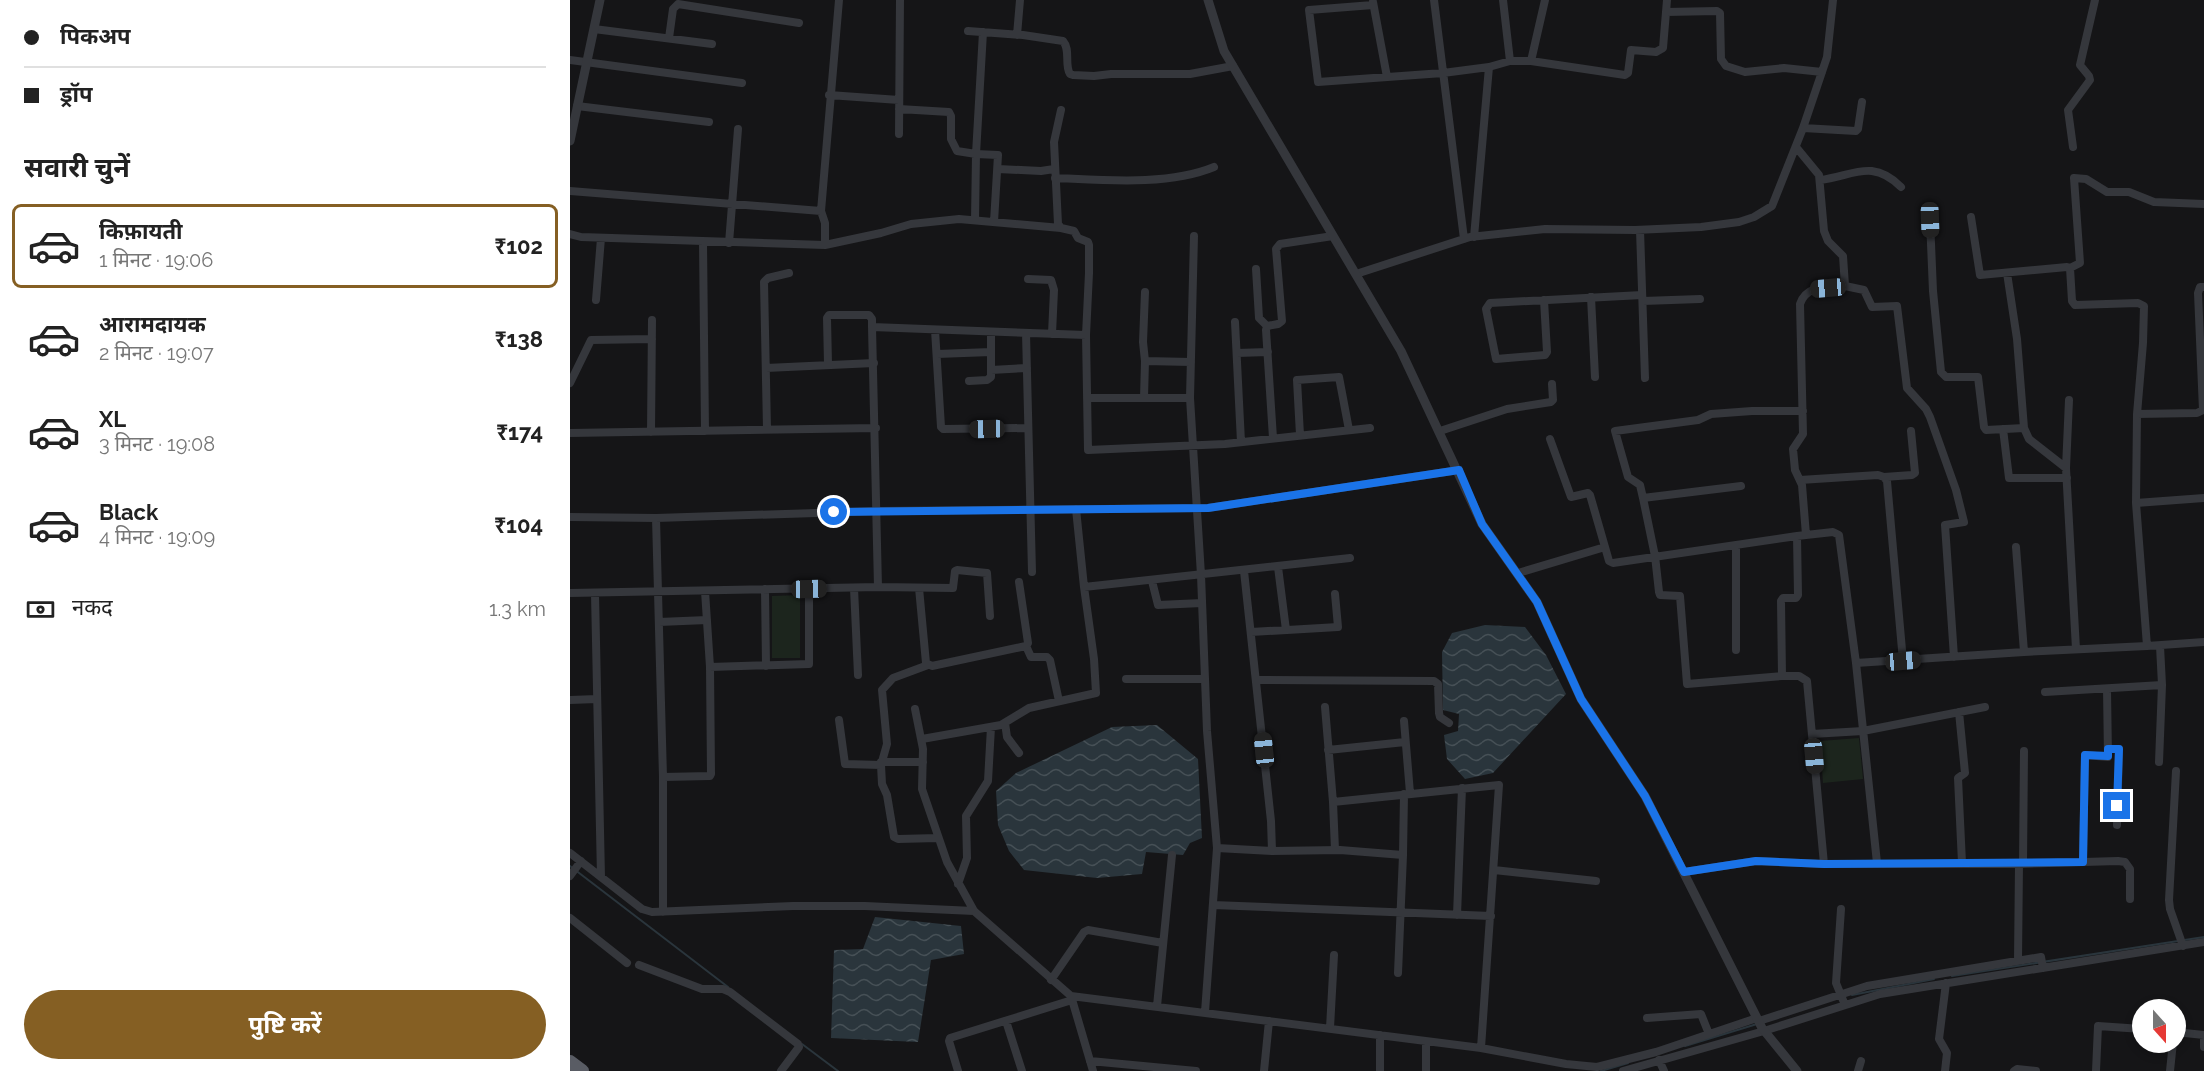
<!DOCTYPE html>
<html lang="hi">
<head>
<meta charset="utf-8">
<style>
  :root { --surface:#fff; --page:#f6f6f6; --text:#222; --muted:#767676; --line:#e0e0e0; --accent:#855f23 }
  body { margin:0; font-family:Raleway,"Noto Sans Devanagari",sans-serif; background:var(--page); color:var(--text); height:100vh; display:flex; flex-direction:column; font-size:22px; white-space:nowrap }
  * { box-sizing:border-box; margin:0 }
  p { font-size:20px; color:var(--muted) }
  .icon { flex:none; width:33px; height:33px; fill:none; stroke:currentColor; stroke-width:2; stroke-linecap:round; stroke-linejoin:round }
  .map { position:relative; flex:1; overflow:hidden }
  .panel { display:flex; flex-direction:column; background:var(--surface); width:570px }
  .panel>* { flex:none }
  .top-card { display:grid; align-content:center; height:132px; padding:0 24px; background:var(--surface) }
  .needle { width:39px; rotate:159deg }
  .fabs { position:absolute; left:1562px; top:999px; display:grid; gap:12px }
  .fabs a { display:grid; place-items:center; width:54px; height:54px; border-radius:50%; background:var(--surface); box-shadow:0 3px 9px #0003; font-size:30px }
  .end { position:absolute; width:27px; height:27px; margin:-14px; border:8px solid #1a73e8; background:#fff; box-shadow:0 0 0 3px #fff }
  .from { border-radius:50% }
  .car { position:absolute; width:18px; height:36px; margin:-18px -9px; border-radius:8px; box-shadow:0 0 4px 2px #0007; background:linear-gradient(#222 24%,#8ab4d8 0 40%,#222 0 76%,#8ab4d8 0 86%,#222 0) }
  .top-card b { display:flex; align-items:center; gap:21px; height:57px; font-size:22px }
  .top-card b+b { border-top:2px solid var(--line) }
  .top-card i { width:15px; height:15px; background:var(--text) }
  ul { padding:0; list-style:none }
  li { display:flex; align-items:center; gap:18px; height:84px; margin:0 12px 9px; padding:0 12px; border:3px solid transparent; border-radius:9px }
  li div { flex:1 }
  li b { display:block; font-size:22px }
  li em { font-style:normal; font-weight:700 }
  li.on { border-color:var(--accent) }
  li>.icon { width:54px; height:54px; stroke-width:1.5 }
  h2 { padding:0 24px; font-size:27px; line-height:72px }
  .pay { display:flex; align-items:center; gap:15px; height:66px; padding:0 24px; font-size:22px }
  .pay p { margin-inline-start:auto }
  .primary-button { display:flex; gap:12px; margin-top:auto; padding:12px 24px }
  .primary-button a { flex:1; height:69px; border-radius:36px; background:var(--accent); color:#fff; font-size:24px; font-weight:700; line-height:69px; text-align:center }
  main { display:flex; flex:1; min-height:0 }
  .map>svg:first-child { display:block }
</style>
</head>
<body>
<main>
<section class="panel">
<div class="top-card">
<b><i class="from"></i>पिकअप</b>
<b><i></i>ड्रॉप</b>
</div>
<h2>सवारी चुनें</h2>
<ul>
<li class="on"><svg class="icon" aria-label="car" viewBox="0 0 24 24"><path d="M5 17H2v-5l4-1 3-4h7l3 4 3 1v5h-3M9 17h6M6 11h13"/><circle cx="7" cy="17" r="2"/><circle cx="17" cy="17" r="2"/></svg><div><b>किफ़ायती</b><p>1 मिनट · 19:06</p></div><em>₹102</em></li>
<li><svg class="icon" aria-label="car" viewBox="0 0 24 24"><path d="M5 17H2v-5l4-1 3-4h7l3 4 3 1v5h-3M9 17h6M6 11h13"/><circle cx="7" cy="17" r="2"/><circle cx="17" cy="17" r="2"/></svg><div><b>आरामदायक</b><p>2 मिनट · 19:07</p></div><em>₹138</em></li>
<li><svg class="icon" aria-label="car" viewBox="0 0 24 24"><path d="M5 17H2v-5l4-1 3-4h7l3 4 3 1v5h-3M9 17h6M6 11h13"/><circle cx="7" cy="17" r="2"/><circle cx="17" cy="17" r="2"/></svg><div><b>XL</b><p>3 मिनट · 19:08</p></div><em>₹174</em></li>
<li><svg class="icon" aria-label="car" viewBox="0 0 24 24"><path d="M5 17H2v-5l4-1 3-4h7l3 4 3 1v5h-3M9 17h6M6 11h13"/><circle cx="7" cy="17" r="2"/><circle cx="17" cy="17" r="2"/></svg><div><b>Black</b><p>4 मिनट · 19:09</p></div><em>₹104</em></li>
</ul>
<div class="pay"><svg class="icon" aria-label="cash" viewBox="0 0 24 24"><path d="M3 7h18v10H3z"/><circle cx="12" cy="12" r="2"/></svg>नकद<p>1.3 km</p></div>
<div class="primary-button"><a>पुष्टि करें</a></div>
</section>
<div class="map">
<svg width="1634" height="1071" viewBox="0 0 1634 1071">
  <defs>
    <pattern id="water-waves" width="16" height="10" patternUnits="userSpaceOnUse" patternTransform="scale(1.5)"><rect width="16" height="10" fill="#2a353c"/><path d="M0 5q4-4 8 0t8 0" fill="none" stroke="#465056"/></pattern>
  </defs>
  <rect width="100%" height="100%" fill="#151517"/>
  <path fill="#1c251d" d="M230,595V658H202V596Z
    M1289,738L1293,779L1253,783L1250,741Z"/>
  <path fill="url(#water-waves)" d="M915,625L955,627L976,655L996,694L923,773L895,779L877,759L874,735L888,731L889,714L873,710L872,652L882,633Z
    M587,725L628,759L632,838L620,843L613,855L576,852L572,874L527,878L454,870L439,851L428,825L426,791L446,773L542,727Z
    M305,917L391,926L394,954L361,960L348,1042L261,1038L264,950L293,949Z"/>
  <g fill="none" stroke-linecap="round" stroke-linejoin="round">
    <path stroke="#2a353c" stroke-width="2" d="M0,866L158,987
      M1382,976L1634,937
      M1282,995L1364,979
      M232,1044L268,1071
      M1115,1046L1187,1024
      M1031,1071L1058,1063"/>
    <path stroke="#35373c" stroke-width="8" d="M864,0L894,239
      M803,2L817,77
      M803,5L739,10L748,82L873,73L919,67
      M1096,12L1147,11L1150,13L1151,59L1156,66L1175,72L1214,68L1252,72
      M24,29L142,44
      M398,31L453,35L493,41C501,50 494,64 500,74L503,75L524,76L541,74H620L663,66
      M413,32L406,154L428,155L424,222
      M447,35L450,0
      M99,38L103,9L108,4L229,23
      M0,60L172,83
      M940,61H961L1055,75L1058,73L1061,50L1086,52L1093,48L1097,0
      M961,61L975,0
      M259,95L329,100
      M7,106L139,122
      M329,109L379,112L381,116V139L387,151L406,154L405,220
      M491,110L484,142L488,224L491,228L504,231L508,238L518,242L519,245V273L516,335L518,450L655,444L800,428
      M1233,128L1286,131L1288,129L1292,102
      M329,134L330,0
      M1226,147L1249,175L1254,231L1258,241L1273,256L1275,286L1294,290L1302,307L1327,306L1337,388L1356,409L1360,417L1386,490L1394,522L1375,525L1384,657
      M1503,147L1498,110L1520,80L1519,76L1510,65L1525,0
      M428,169L471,171L484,169
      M485,178C534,180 598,186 644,167
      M1250,180C1283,176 1302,158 1331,187
      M0,191L251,211L269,0
      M251,211L255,223V245
      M1360,220L1363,291L1371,372L1376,377H1408L1414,427L1416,430L1454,428
      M1070,230L1075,378
      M0,234L11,237L255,245L311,233L341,224L389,219L491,228
      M624,236L620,398L631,575L637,731L647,848L635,1012
      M904,237L919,67L940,61L933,0
      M133,242L135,431
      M159,243L168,129
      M1500,268L1510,263L1504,178L1516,179L1537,192H1559L1584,202L1634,204
      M686,269L689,318L697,326
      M1437,273L1447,339L1454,428L1459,439L1496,468L1506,649
      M786,274L900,237L975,229L1065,230L1131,227L1169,222L1184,217L1202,206L1233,128L1257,57L1263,0
      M458,279L481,280L484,290L482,334
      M575,292L573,342L575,361
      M1021,297L1025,377
      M26,300L31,238
      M974,300L977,352L975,355L926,359L916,309L920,303L1072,295
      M1073,301L1130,299
      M665,322L671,442
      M302,327L308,587
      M365,330L371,427L373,429L458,428
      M456,333L462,572
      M667,353L698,352
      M367,354L421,352
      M258,364L257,318L259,315H299L302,319V327L516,335
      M196,368L304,363
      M421,370L457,368
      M399,381L417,380L421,377V332
      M0,383L21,340L82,339
      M517,398H620
      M574,398L575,361L621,362
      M1567,414L1627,413L1633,410L1628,293L1630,287H1634
      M197,429L194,282L198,278L219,273
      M1433,429L1439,478H1497
      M870,431L937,409L981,402L983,400L982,384
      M81,432L82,320
      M0,433L306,428
      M730,435L727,380L769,377L779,430
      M703,438L696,330L697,326L708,324L712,321L706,249L710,244L763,236
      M980,439L1001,497L1018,493L1020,495L1035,547
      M1496,468L1499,400
      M1314,477L1342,475L1345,473L1341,431
      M1230,480L1308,475L1314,477L1317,481L1333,661
      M1171,486L1073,498L1085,556L1089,592L1090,595L1110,596L1117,684L1212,676H1229L1237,681L1254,864
      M1073,498L1070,485L1058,477L1045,431L1128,420L1141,414L1182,411H1233
      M1566,503L1634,498
      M506,509L514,587
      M0,517L86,518L308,511L638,508L889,470
      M86,518L93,777V912
      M1236,535L1232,485L1225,470L1223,449L1233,434L1230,304C1237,284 1257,288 1275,286
      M1166,545V650
      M1446,547L1454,652
      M708,567L716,630
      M674,571L701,821L702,851
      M948,573L1035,547L1039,561L1043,563L1227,536L1263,532L1269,535L1286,663L1307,863
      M582,581L588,605L632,603
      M284,588L288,675
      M349,588L356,663L362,666L456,646L458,643L449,582
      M195,589L196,666
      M0,593L308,587L383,588L385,571L387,570L417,573L420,616
      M25,594L31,877
      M89,622L137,620
      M681,632L768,627L765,594
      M456,646L461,657H477L480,660L489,701
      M1577,646L1634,642
      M1286,663L1454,652L1577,646L1566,503L1567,414L1573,343L1574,306L1568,303L1505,305L1502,301L1500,268L1497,267L1410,275L1401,217
      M358,665L323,678L312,690L317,744L311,765L312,784L317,795L324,837L328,839L368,838
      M140,667L239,664V589
      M1212,676L1211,601L1213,598H1226L1228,595L1227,536
      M556,679H635
      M686,680L864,681L868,684L869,713L870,717L879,723
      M1475,692L1592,685
      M0,700L27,699
      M755,707L763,802
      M345,709L353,749L352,789L377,862L404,911L501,996L523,1071
      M1389,712L1395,773L1388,778L1392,863
      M269,720L275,764L311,765
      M834,721L840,793
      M435,723L437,737L449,753
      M1242,734L1293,731L1415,707
      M352,739L431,725L459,708L526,693L524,659L514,587L780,558
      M1538,749H1549L1547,825
      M758,750L835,742
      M311,762H353
      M1589,762L1592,685L1590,646
      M1606,771L1599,900L1600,909L1613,946
      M93,777L140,776L141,774L140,667L135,591
      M647,848L702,851L770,850L833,855L828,973
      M765,850L763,802L929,785L911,1048
      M0,853L72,909L82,912L223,906H295L404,911
      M833,855L834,794
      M1513,862L1515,755L1538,757L1537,689
      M1453,864L1454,751
      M924,870L1026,881
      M1114,872L1186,861L1254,864H1449L1548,861L1555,862L1560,869V899
      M0,876L11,861
      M388,884L397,858L396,816L418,781L421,727
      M643,905L921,916
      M1271,909L1266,983L1275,1005
      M887,915L892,788
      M0,918L57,963
      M1448,960L1449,864
      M69,965L132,989H153L160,992L228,1044L229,1047L211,1071
      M481,980L514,932L518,930L593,943
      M501,996L911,1048L996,1064L1027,1067L1086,1052L1187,1018
      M587,1006L602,855
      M1077,1018L1131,1014L1139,1034
      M436,1021L452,1071
      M1189,1021L1297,986L1471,957L1473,968
      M760,1028L764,955
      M1605,1032L1634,1035
      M1634,1040V1047
      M1089,1060L1094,1071
      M520,1061L626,1071
      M388,1071L379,1041L380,1038L502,1000
      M694,1071L699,1021
      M810,1071V1035
      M856,1071V1041
      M1053,1071L1194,1031L1310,994L1634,942
      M1288,1071L1291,1061
      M1375,1071L1377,1053L1369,1039L1376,983
      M1444,1071L1447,1069L1466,1071
      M1526,1071L1528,1026L1572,1029
      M1600,1071L1603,1042"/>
    <path stroke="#35373c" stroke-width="9" d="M638,0L654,51L831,351L912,524L967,602L1011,699L1075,796L1192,1028L1227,1071
      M0,141L30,0"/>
    <path stroke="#595c64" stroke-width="14" d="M0,1062L12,1071"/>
  </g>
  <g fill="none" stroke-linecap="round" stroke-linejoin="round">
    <path stroke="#1a73e8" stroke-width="8" d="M264,512L638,508L889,470L912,524L967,602L1011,699L1075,796L1114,872L1186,861L1254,864L1513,862L1515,755L1538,756V749H1549L1547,806"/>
  </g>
</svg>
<div class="fabs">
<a><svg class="needle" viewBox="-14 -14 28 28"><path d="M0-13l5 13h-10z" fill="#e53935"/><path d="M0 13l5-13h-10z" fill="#767676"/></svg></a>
</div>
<i class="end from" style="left:264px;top:512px"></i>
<i class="end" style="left:1547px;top:806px"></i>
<i class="car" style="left:1360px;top:220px;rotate:178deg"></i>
<i class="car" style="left:1258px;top:288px;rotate:265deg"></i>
<i class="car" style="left:417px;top:429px;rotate:269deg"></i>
<i class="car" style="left:239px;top:589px;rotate:89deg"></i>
<i class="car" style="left:1333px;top:661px;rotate:85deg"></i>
<i class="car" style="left:694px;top:750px;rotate:354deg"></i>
<i class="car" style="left:1244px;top:756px;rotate:175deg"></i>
</div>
</main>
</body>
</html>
